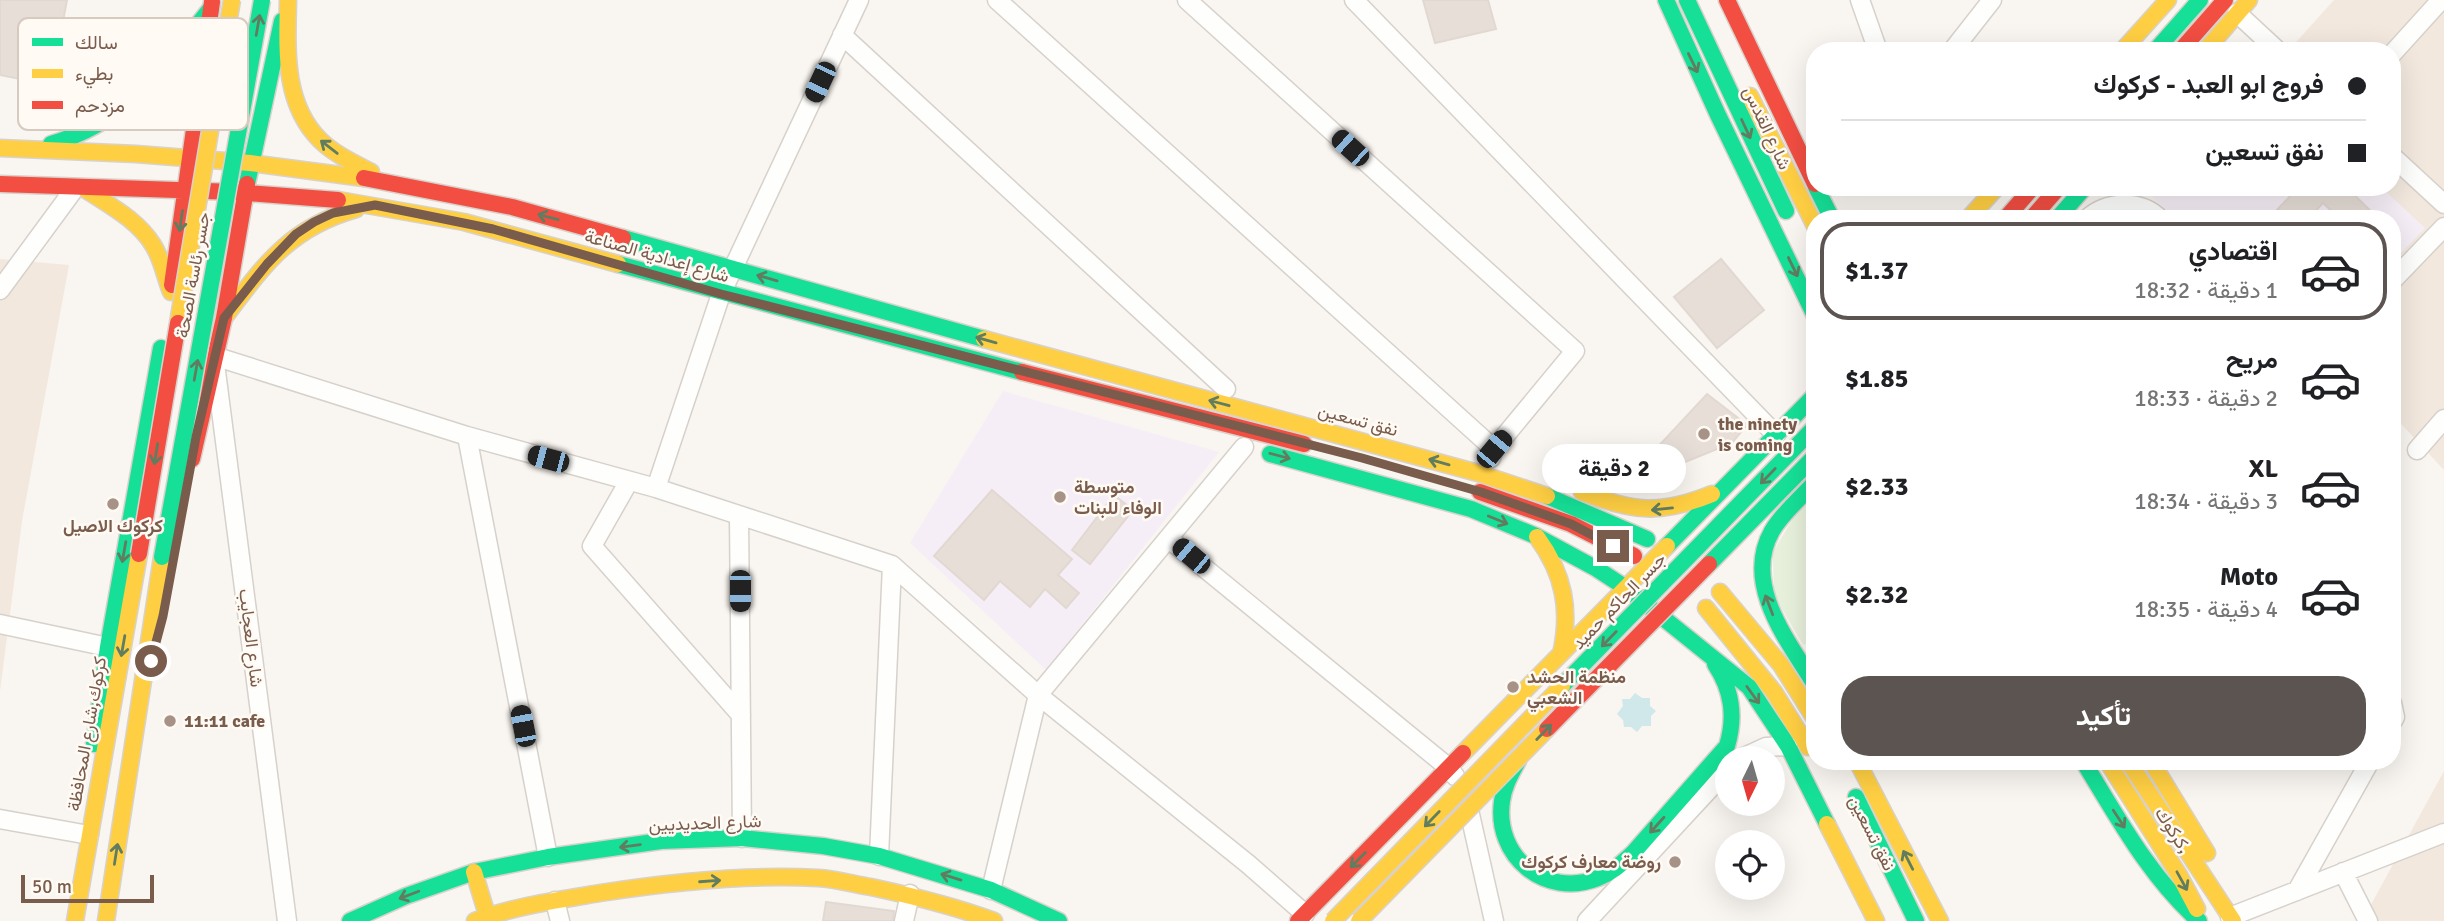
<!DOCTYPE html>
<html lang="ar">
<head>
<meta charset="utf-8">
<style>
  :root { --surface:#fff; --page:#f6f6f6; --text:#202124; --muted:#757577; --line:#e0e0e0; --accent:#5c5450 }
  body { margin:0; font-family:Signika,Vazirmatn,sans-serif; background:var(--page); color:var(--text); direction:rtl; height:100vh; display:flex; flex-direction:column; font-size:26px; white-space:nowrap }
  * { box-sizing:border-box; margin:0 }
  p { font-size:23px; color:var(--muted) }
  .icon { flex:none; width:38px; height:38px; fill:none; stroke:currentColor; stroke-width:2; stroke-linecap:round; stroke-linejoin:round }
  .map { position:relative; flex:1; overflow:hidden; direction:ltr }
  .drawer { position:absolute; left:1806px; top:210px; width:595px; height:560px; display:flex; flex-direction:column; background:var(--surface); border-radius:28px; box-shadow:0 7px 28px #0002; direction:rtl }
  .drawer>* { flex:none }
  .guide { position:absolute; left:1806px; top:42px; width:595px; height:154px; border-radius:28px; box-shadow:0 7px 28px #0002; direction:rtl; display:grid; align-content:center; height:154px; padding:0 35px; background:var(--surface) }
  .needle { width:46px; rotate:185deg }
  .fabs { position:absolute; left:1715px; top:746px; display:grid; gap:14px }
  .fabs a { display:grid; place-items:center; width:70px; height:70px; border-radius:50%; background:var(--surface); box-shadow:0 7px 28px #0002; font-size:35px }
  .scale { position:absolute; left:21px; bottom:18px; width:133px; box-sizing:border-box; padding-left:7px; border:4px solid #7a5c4d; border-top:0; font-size:19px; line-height:24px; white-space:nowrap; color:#7a5c4d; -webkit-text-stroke:5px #fffaf3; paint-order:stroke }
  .end { position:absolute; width:32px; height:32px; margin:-16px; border:9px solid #7a5c4d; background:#fff; box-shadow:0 0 0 4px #fff }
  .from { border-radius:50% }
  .bubble { position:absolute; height:49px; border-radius:24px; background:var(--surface); box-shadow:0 7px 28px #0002; font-size:23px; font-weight:700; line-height:49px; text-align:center; direction:rtl }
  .car { position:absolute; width:21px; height:42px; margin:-21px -10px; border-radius:9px; box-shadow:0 0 5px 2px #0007; background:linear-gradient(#222 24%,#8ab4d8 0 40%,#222 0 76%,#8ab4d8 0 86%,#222 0) }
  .guide b { display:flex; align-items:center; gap:24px; height:66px; font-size:26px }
  .guide b+b { border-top:2px solid var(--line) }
  .guide i { width:18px; height:18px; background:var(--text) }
  ul { padding:12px 0 0; list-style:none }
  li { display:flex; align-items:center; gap:21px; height:98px; margin:0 14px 10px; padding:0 21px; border:4px solid transparent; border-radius:28px }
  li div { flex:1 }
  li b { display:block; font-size:26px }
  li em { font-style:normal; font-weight:700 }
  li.selected { border-color:var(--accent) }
  li>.icon { width:63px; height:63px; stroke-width:1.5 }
  .action { display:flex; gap:14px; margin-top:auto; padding:14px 35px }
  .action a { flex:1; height:80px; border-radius:28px; background:var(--accent); color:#fff; font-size:28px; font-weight:700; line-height:80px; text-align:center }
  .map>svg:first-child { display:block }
</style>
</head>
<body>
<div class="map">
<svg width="2444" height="921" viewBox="0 0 2444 921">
  <rect width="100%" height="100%" fill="#f9f5f0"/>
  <path fill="#f2e8de" d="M2334,0H2444V470L2392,414V219L2186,187H2392V51H2288Z
    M0,259L69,265L22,521L0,691Z
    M2444,771V921H2362Z"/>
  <path fill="#f6eef6" d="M2142,187H2381L2425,228L2392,262V219H2175Z
    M1003,391L1219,452L1046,670L910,543Z"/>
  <path fill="#e7f0db" d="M1815,482V640L1803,645L1774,595L1773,552Z"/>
  <path fill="#d0e8ea" d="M1635,693L1642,698H1650V706L1656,711L1651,716V726H1642L1637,732L1631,727H1624L1623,720L1617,714L1623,706L1622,699H1630Z"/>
  <path fill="#e6ded7" stroke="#e2d8d2" stroke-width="2" d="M0,0H67L51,85L0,75Z
    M1423,0H1488L1496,29L1435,43Z
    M2299,187H2346L2379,219H2340L2323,203L2308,219H2268Z
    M1721,259L1764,310L1717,348L1674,297Z
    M1707,394L1747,425L1732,443L1634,483L1652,453Z
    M992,490L1072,559L1058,575L1079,593L1066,608L1045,589L1030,607L1000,581L984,600L934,556Z
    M1114,495L1133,510L1090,564L1072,550Z
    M826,902L894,911L893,921H823Z"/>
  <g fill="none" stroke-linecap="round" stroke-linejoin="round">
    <defs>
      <path id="street" d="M997,0L1494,449
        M1187,0L1575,351L1494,449L1491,458
        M1354,0L1776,435
        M1860,0L1878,51
        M2237,13L2278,51
        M842,35L1226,389
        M1952,51L1992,0
        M2392,54L2441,0
        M2392,156L2444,204
        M2087,219C2106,201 2141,199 2160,219
        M2392,281L2444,227
        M0,290L75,188
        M467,436L548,857
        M2417,450L2444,419
        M629,481L592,546L741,715
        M656,488L721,294L859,0
        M739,516L742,838
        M1169,539L1449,768L1455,776
        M0,624L108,647
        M2392,703L2395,717L2392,722
        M1742,758L1766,747L1788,746
        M1467,801L1494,921
        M0,819L89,835
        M879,856L892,565
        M2343,872L2368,921
        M991,890L1038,695L1244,447
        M2297,891L2370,761
        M555,901L560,921
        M2230,917L2444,833
        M287,921L214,356L467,436L656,488L892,565L1038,695L1248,864L1305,914
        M904,921L910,894
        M1587,921L1727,770"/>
      <path id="fast" d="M1666,0L1718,115L1815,316
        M1687,0L1786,211
        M2155,51L2200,0
        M51,144C130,121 162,69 211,8
        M247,184L282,21
        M1816,187L1832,219
        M2057,219L2085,187
        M623,238L984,339
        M618,264L1022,372
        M1270,454L1471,509L1536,536L1597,569L1626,588L1749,687L1788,746L1827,824
        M1815,482C1801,498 1782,513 1772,531C1742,584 1788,641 1815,685
        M1547,496L1647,539
        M1667,546L1815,395
        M94,744L108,647L161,348
        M1518,761C1511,774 1504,786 1502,801C1494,856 1545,899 1598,878C1612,873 1622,863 1633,853L1727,746C1736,716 1732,690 1715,664
        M2083,761C2118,818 2149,876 2199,921
        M1856,797L1916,921
        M350,921L406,896L474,872L548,857L661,841L742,838L823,846L879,856L991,890L1059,921"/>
      <path id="slow" d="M288,0C287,49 283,103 320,140C334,154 354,163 371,172
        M2122,51L2168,0
        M2205,51L2249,0
        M1750,96L1815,226
        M0,148L136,154L250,163L364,178
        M85,189C109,205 138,220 153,245C162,259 165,277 171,292
        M338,200L464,222L618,264
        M1968,219L1997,187
        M224,318C264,265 289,228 356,209
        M984,339L1478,473L1547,496
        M1582,492C1633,512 1661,515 1712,494
        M1537,537C1564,574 1571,610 1561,654
        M1720,592L1781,665L1815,719
        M1706,608L1774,692L1808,747
        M1463,753L1667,546
        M1857,761L1940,921
        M2107,761L2179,875L2197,909
        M2128,761L2233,921
        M2151,761L2207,853
        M1827,824L1876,921
        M474,872L487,915
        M75,921L139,554
        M106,921L162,557
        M475,921C515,906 558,900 600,893C671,882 745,874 818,878C836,879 853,884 871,887C913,896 954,906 994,921"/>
      <path id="jam" d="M1727,0L1815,184
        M2180,51L2225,0
        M364,178L512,207L623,238
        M0,184L235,192L338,200
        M2005,219L2033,187
        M2031,219L2059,187
        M172,285L212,2
        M1022,372L1304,444
        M192,459L224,318L247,184
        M1480,492L1571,524L1634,556
        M1298,921L1463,753"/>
    </defs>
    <use href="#street" stroke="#d7d1cb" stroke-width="21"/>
    <use href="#fast" stroke="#d9d2cb" stroke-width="19"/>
    <use href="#slow" stroke="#d9d2cb" stroke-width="19"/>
    <use href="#jam" stroke="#d9d2cb" stroke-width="19"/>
    <use href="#street" stroke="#fefefd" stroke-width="18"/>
    <use href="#fast" stroke="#16e098" stroke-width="16"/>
    <use href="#slow" stroke="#ffcf43" stroke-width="16"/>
    <use href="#jam" stroke="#f24e42" stroke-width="16"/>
    <defs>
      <path id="fast-bridge" d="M162,557L262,0
        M1709,564L1815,456
        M1562,686L1815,427"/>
      <path id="slow-bridge" d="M178,323L232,0
        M1333,921L1562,686
        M1359,921L1547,729"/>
      <path id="jam-bridge" d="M139,554L178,323
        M1547,729L1709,564"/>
    </defs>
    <use href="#fast-bridge" stroke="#dad1cc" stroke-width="19" stroke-linecap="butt"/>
    <use href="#slow-bridge" stroke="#dad1cc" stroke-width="19" stroke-linecap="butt"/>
    <use href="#jam-bridge" stroke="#dad1cc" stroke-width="19" stroke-linecap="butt"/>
    <use href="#fast-bridge" stroke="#16e098" stroke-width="16"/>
    <use href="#slow-bridge" stroke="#ffcf43" stroke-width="16"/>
    <use href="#jam-bridge" stroke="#f24e42" stroke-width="16"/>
  </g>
  <defs><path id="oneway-shaft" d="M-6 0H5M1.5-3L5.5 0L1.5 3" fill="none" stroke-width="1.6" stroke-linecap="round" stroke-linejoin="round" transform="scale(1.75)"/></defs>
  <g stroke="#617d60">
    <use href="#oneway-shaft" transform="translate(258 25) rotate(-80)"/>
    <use href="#oneway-shaft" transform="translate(1693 63) rotate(64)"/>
    <use href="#oneway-shaft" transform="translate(1746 129) rotate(65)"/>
    <use href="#oneway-shaft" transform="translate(329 147) rotate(-142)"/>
    <use href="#oneway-shaft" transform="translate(548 217) rotate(-165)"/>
    <use href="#oneway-shaft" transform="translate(181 221) rotate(98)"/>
    <use href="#oneway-shaft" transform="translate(1793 267) rotate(64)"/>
    <use href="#oneway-shaft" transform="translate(767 278) rotate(-164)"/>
    <use href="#oneway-shaft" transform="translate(986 340) rotate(-164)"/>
    <use href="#oneway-shaft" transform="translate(196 370) rotate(-80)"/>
    <use href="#oneway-shaft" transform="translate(1219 403) rotate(-165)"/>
    <use href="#oneway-shaft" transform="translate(156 454) rotate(99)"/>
    <use href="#oneway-shaft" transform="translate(1280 456) rotate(15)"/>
    <use href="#oneway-shaft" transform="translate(1439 462) rotate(-164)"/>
    <use href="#oneway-shaft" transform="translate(1768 476) rotate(134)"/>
    <use href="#oneway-shaft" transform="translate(1662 509) rotate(174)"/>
    <use href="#oneway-shaft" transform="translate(1498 520) rotate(22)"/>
    <use href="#oneway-shaft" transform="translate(124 552) rotate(100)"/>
    <use href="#oneway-shaft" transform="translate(1769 605) rotate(-111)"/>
    <use href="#oneway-shaft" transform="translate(1609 639) rotate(134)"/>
    <use href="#oneway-shaft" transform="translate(123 646) rotate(100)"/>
    <use href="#oneway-shaft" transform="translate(1753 695) rotate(54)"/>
    <use href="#oneway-shaft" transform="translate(1544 732) rotate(-46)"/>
    <use href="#oneway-shaft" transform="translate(1432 819) rotate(134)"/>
    <use href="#oneway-shaft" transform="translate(2119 819) rotate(57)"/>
    <use href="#oneway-shaft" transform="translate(1657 825) rotate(132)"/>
    <use href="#oneway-shaft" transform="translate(630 846) rotate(172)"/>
    <use href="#oneway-shaft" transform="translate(116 854) rotate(-81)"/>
    <use href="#oneway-shaft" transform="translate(1358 860) rotate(135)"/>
    <use href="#oneway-shaft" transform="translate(1908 860) rotate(-117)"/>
    <use href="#oneway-shaft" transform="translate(951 877) rotate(-163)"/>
    <use href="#oneway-shaft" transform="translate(710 881) rotate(-4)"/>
    <use href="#oneway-shaft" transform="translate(2182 881) rotate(61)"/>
    <use href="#oneway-shaft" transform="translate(409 895) rotate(159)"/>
  </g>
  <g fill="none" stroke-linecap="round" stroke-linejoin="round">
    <path stroke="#7a5c4d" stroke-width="9" d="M151,661L163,616L196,437L224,318L267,264L296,234L314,222L333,213L375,205L493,229L721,294L1362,458L1481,492L1571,524L1613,546"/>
  </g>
  <g fill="#a69286" stroke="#fffaf3" stroke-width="2.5">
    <circle cx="1704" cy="434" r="7"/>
    <circle cx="1060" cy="497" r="7"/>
    <circle cx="113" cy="504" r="7"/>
    <circle cx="1513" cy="687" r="7"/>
    <circle cx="170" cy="721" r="7"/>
    <circle cx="1675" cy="862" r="7"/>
  </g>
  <g text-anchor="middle" stroke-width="5" stroke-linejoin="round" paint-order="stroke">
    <g font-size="18" fill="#7a5c4d" stroke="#fffaf3">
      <text transform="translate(1767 128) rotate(65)" y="6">شارع القدس</text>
      <text transform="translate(657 256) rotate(16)" y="6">شارع إعدادية الصناعة</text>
      <text transform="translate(193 275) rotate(-80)" y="6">جسر رئاسة الصحة</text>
      <text transform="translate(1358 420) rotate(15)" y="6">نفق تسعين</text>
      <text transform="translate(1619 601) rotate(-46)" y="6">جسر الحاكم حميد</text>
      <text transform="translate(251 638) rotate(83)" y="6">شارع العجايب</text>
      <text transform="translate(87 734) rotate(-80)" y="6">كركوك,شارع المحافظة</text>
      <text transform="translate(705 823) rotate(-2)" y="6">شارع الحديديين</text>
      <text transform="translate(2173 830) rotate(57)" y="6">كركوك,</text>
      <text transform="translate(1872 833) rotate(63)" y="6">نفق تسعين</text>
    </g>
    <g font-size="18" font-weight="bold" fill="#7a5c4d" stroke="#fffaf3" text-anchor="start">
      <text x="1718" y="430">the ninety<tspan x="1718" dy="21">is coming</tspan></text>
      <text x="1074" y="493">متوسطة<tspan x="1074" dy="21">الوفاء للبنات</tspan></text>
      <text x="113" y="532" text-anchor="middle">كركوك الاصيل</text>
      <text x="1527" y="683">منظمة الحشد<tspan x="1527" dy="21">الشعبي</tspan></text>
      <text x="184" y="727">11:11 cafe</text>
      <text x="1661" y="868" text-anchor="end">روضة معارف كركوك</text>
    </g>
  </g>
  <rect x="18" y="18" width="230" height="112" rx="10" fill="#fffaf3" stroke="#d7cbc1" stroke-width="2"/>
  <rect x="32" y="38" width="31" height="8" fill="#16e098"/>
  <rect x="32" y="69" width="31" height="9" fill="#ffcf43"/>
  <rect x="32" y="101" width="31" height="8" fill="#f24e42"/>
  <g font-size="19" fill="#7a5c4d">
    <text x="75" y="49">سالك</text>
    <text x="75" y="80">بطيء</text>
    <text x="75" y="112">مزدحم</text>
  </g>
</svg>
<div class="fabs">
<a><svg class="needle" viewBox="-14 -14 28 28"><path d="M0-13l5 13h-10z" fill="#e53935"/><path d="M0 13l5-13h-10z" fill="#757577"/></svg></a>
<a><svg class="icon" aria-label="locate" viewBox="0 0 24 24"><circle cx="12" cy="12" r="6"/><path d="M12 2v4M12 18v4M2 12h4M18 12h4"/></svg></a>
</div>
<div class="scale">50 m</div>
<i class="end from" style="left:151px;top:661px"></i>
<i class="end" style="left:1613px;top:546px"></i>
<div class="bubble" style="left:1542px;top:444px;width:144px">2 دقيقة</div>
<i class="car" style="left:820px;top:82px;rotate:205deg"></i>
<i class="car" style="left:1350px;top:148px;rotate:312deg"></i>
<i class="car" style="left:1494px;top:449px;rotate:40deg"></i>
<i class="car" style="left:548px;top:459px;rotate:285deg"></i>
<i class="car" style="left:1191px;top:556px;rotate:310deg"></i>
<i class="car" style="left:740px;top:591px;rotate:180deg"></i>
<i class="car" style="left:523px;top:726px;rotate:349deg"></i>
<div class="guide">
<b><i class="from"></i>فروج ابو العبد - كركوك</b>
<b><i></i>نفق تسعين</b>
</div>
<section class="drawer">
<ul>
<li class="selected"><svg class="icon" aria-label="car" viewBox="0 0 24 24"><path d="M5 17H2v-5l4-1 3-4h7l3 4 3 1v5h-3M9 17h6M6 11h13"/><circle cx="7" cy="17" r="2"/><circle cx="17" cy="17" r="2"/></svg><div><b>اقتصادي</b><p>1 دقيقة · 18:32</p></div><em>$1.37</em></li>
<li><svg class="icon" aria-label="car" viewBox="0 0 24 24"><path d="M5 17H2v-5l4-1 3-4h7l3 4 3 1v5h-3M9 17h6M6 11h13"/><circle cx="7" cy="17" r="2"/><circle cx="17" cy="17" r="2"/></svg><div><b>مريح</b><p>2 دقيقة · 18:33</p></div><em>$1.85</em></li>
<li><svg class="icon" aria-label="car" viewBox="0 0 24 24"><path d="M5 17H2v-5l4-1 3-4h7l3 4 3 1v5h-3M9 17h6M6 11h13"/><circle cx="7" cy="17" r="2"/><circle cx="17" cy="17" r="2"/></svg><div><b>XL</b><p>3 دقيقة · 18:34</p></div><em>$2.33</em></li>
<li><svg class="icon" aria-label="car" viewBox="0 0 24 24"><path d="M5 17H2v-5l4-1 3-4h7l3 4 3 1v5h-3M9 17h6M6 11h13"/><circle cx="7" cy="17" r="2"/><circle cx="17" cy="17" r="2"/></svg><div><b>Moto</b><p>4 دقيقة · 18:35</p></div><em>$2.32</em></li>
</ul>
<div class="action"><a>تأكيد</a></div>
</section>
</div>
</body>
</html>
